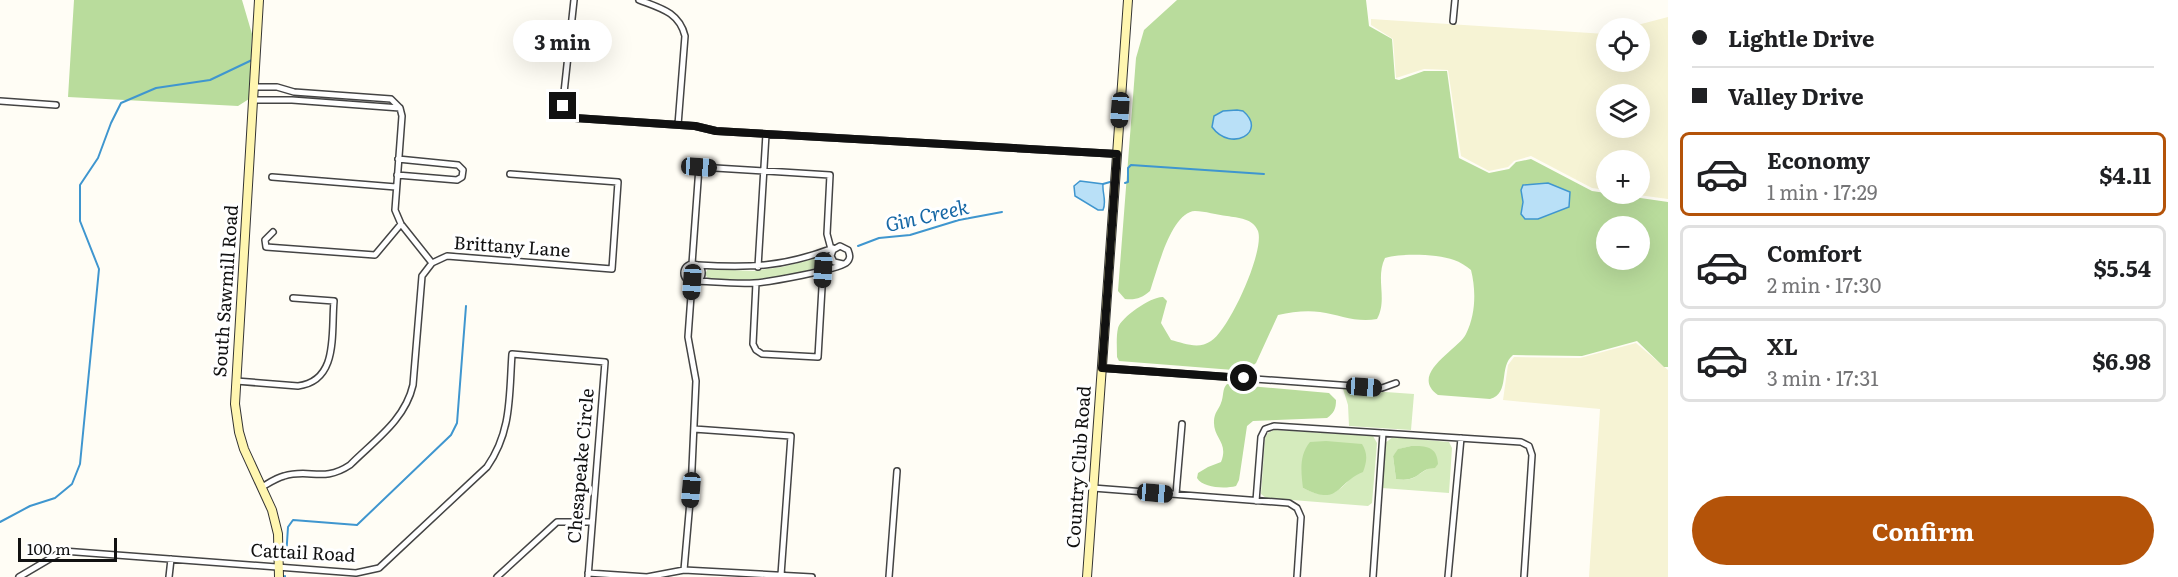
<!DOCTYPE html>
<html lang="en">
<head>
<meta charset="utf-8">
<style>
  :root { --surface:#fff; --page:#f2f2f2; --text:#202124; --muted:#757577; --line:#e0e0e0; --accent:#b45309 }
  body { margin:0; font-family:Literata,serif; background:var(--page); color:var(--text); height:100vh; display:flex; flex-direction:column; font-size:22px; white-space:nowrap }
  * { box-sizing:border-box; margin:0 }
  p { font-size:20px; color:var(--muted) }
  .icon { flex:none; width:33px; height:33px; fill:none; stroke:currentColor; stroke-width:2; stroke-linecap:round; stroke-linejoin:round }
  .map { position:relative; flex:1; overflow:hidden }
  .details { display:flex; flex-direction:column; background:var(--surface); width:510px }
  .details>* { flex:none }
  .guide { display:grid; align-content:center; height:132px; padding:0 24px; background:var(--surface) }
  .tools { position:absolute; left:1596px; top:18px; display:grid; gap:12px }
  .tools a { display:grid; place-items:center; width:54px; height:54px; border-radius:50%; background:var(--surface); box-shadow:0 6px 24px #0002; font-size:30px }
  .scale { position:absolute; left:18px; bottom:15px; width:99px; box-sizing:border-box; padding-left:6px; border:3px solid #111; border-top:0; font-size:16px; line-height:21px; white-space:nowrap; color:#111; -webkit-text-stroke:4px #fff; paint-order:stroke }
  .end { position:absolute; width:27px; height:27px; margin:-14px; border:8px solid #111; background:#fff; box-shadow:0 0 0 3px #fff }
  .from { border-radius:50% }
  .bubble { position:absolute; height:42px; border-radius:21px; background:var(--surface); box-shadow:0 6px 24px #0002; font-size:20px; font-weight:700; line-height:42px; text-align:center }
  .car { position:absolute; width:18px; height:36px; margin:-18px -9px; border-radius:8px; box-shadow:0 0 4px 2px #0007; background:linear-gradient(#222 24%,#8ab4d8 0 40%,#222 0 76%,#8ab4d8 0 86%,#222 0) }
  .guide b { display:flex; align-items:center; gap:21px; height:57px; font-size:22px }
  .guide b+b { border-top:2px solid var(--line) }
  .guide i { width:15px; height:15px; background:var(--text) }
  ul { padding:0; list-style:none }
  li { display:flex; align-items:center; gap:18px; height:84px; margin:0 12px 9px; padding:0 12px; border:3px solid var(--line); border-radius:9px }
  li div { flex:1 }
  li b { display:block; font-size:22px }
  li em { font-style:normal; font-weight:700 }
  li.selected { border-color:var(--accent) }
  li>.icon { width:54px; height:54px; stroke-width:1.5 }
  .primary-button { display:flex; gap:12px; margin-top:auto; padding:12px 24px }
  .primary-button a { flex:1; height:69px; border-radius:36px; background:var(--accent); color:#fff; font-size:24px; font-weight:700; line-height:69px; text-align:center }
  main { display:flex; flex:1; min-height:0 }
  .map>svg:first-child { display:block }
</style>
</head>
<body>
<main>
<div class="map">
<svg width="1668" height="577" viewBox="0 0 1668 577">
  <rect width="100%" height="100%" fill="#fffdf5"/>
  <path fill="#f6f3d4" fill-rule="evenodd" d="M1668,17V199L1631,194H1640V160H1606V190L1592,188L1531,156L1514,161L1508,167L1489,171L1461,156L1448,70L1424,69L1396,78L1393,39L1371,25V19L1606,34V62H1640V28H1626ZM1606,94H1640V128H1606Z
    M1636,343L1668,370V577H1589L1600,409L1503,400L1508,365L1514,357L1580,358Z"/>
  <path fill="#d5ebbd" fill-rule="evenodd" d="M825,256L829,259L827,264C790,278 747,283 708,278L705,274L708,269L753,271L782,267Z
    M1343,389L1414,394L1411,430L1349,426L1348,405Z
    M1274,430L1373,436L1377,443L1372,503L1368,506L1266,498L1261,494L1265,438L1268,433ZM1353,476C1336,495 1327,500 1303,488Z
    M1393,437L1449,442L1452,448L1449,493L1382,488L1385,443ZM1411,446L1429,468C1415,476 1414,482 1396,479L1393,456L1399,449Z"/>
  <path fill="#b9dc9c" fill-rule="evenodd" d="M74,0H242L252,34L249,99L238,106L68,97Z
    M1177,0H1366L1369,26L1392,39L1395,79L1399,80L1424,71H1447L1459,158L1489,173L1509,169L1516,162L1531,159L1592,191L1668,202V367H1664L1637,341L1582,356L1513,355C1498,367 1511,393 1490,399L1438,395C1408,374 1459,349 1466,334C1476,314 1476,290 1471,270C1466,266 1460,262 1454,260C1437,254 1402,253 1385,258C1375,278 1388,300 1377,319C1357,323 1340,315 1320,312C1306,310 1292,312 1278,315L1256,363L1246,371L1119,361L1117,357C1117,348 1116,337 1118,328C1121,317 1152,296 1163,297L1167,301L1161,323L1171,340C1184,343 1198,350 1211,341C1229,330 1265,251 1258,231C1253,218 1238,218 1227,216C1217,215 1205,211 1195,211C1171,212 1157,271 1150,291C1142,298 1136,300 1125,299L1118,291L1136,58L1144,30ZM1548,183L1570,192L1521,214L1523,202ZM1606,226H1640V260H1606Z
    M1227,384L1329,393L1336,400C1336,409 1334,413 1327,418L1253,421L1247,426L1239,480L1236,486C1225,489 1203,488 1197,478L1198,473L1208,467L1221,462C1229,442 1213,439 1214,421C1214,413 1219,409 1221,403C1224,396 1222,389 1227,384Z
    M1326,441L1362,444C1368,454 1367,461 1363,472C1336,483 1340,507 1303,488C1301,472 1299,455 1310,442Z
    M1411,446C1426,446 1437,446 1438,464L1435,468C1418,468 1420,483 1396,479L1393,456L1398,449Z"/>
  <path fill="#b9e0f7" stroke="#3f96cf" stroke-width="1.5" d="M1237,110L1243,111C1268,132 1231,153 1212,127L1214,116L1223,111Z
    M1080,181L1103,184C1102,193 1107,201 1103,210H1098L1075,196L1074,186Z
    M1548,183L1570,192L1569,207L1538,219H1525L1521,214L1523,202L1521,190L1523,185Z"/>
  <g fill="none" stroke-linecap="round" stroke-linejoin="round">
    <path stroke="#3f96cf" stroke-width="2" d="M1125,183L1128,182V168L1131,165L1264,174
      M1103,184L1110,182
      M858,246L879,238L910,235L959,220L1002,212
      M0,522L30,506L55,498L72,484L80,464L99,269L80,221V185L98,158L111,123L121,103L156,88L210,80L252,60
      M286,558L288,527L293,520L357,525L451,435L457,423L466,306
      M285,577V576"/>
    <defs>
      <path id="street" d="M574,0L563,102L565,112L575,118L695,126L716,131L1117,154
        M639,0C660,8 679,12 685,36L678,125
        M1453,21L1455,0
        M253,100H292L400,108L391,99L294,92L277,87H254
        M0,101L56,105
        M400,108L402,116L395,210L401,224L432,263
        M397,175L457,180L462,177L463,170L458,165L398,159
        M272,177L396,187
        M273,232L265,240L266,247L375,255L401,224
        M684 273a9 9 0 1 1 18 0a9 9 0 1 1-18 0Z
        M692,264L699,167L830,175L827,234L831,249
        M698,265C750,268 784,267 833,248
        M758,267L766,134
        M697,281C716,282 735,284 754,283C769,282 836,270 846,263C851,259 850,255 848,250L840,246L833,250L831,256L834,262L843,264
        M756,283L753,344L756,350L762,354L818,357L823,270
        M1102,368L1382,388L1396,383
        M236,381L298,386C339,381 331,333 334,301L293,298
        M694,429L791,436L781,575
        M262,487C269,483 276,478 284,476C310,468 323,483 350,465C375,440 405,420 413,385L422,276L432,263L447,256L612,269L618,182L510,174
        M1093,488L1289,503L1297,508L1301,517L1297,577
        M1176,494L1182,424
        M1256,501L1261,437L1265,429L1274,426L1521,442L1529,446L1532,455L1524,577
        M684,570L691,490L696,381L688,337L692,282
        M588,573L647,577L684,570L812,577
        M19,577L63,551L356,573L379,568L487,467C512,431 509,396 512,354L605,362L588,577
        M169,577L171,559
        M497,577L557,522H592
        M889,577L897,471
        M1373,577L1383,433
        M1448,577L1461,438"/>
      <path id="secondary" d="M259,0L235,404L239,432L244,449L272,510L278,534L279,577
        M1087,577L1128,0"/>
    </defs>
    <use href="#street" stroke="#444" stroke-width="8"/>
    <use href="#secondary" stroke="#333" stroke-width="10"/>
    <use href="#street" stroke="#fff" stroke-width="5"/>
    <use href="#secondary" stroke="#fff6b0" stroke-width="8"/>
  </g>
  <g fill="none" stroke-linecap="round" stroke-linejoin="round">
    <path stroke="#111" stroke-width="8" d="M563,106L568,114L575,118L695,126L716,131L1117,154L1102,368L1244,378"/>
  </g>
  <g text-anchor="middle" stroke-width="6" stroke-linejoin="round" paint-order="stroke">
    <g font-size="18" fill="#111" stroke="#fff">
      <text transform="translate(512 247) rotate(4)" y="6">Brittany Lane</text>
      <text transform="translate(226 291) rotate(-86)" y="6">South Sawmill Road</text>
      <text transform="translate(581 466) rotate(-85)" y="6">Chesapeake Circle</text>
      <text transform="translate(1079 467) rotate(-86)" y="6">Country Club Road</text>
      <text transform="translate(303 553) rotate(3)" y="6">Cattail Road</text>
    </g>
    <g font-size="20" font-style="italic" fill="#1768a6" stroke="#fff">
      <text transform="translate(927 216) rotate(-13)" y="7">Gin Creek</text>
    </g>
  </g>
</svg>
<div class="tools">
<a><svg class="icon" aria-label="locate" viewBox="0 0 24 24"><circle cx="12" cy="12" r="6"/><path d="M12 2v4M12 18v4M2 12h4M18 12h4"/></svg></a>
<a><svg class="icon" aria-label="layers" viewBox="0 0 24 24"><path d="M12 4l9 5-9 5-9-5zM3 14l9 5 9-5"/></svg></a>
<a>+</a>
<a>−</a>
</div>
<div class="scale">100 m</div>
<i class="end from" style="left:1244px;top:378px"></i>
<i class="end" style="left:563px;top:106px"></i>
<div class="bubble" style="left:513px;top:20px;width:99px">3 min</div>
<i class="car" style="left:1120px;top:110px;rotate:184deg"></i>
<i class="car" style="left:699px;top:167px;rotate:94deg"></i>
<i class="car" style="left:823px;top:270px;rotate:183deg"></i>
<i class="car" style="left:692px;top:282px;rotate:184deg"></i>
<i class="car" style="left:1364px;top:387px;rotate:94deg"></i>
<i class="car" style="left:691px;top:490px;rotate:185deg"></i>
<i class="car" style="left:1155px;top:493px;rotate:95deg"></i>
</div>
<section class="details">
<div class="guide">
<b><i class="from"></i>Lightle Drive</b>
<b><i></i>Valley Drive</b>
</div>
<ul>
<li class="selected"><svg class="icon" aria-label="car" viewBox="0 0 24 24"><path d="M5 17H2v-5l4-1 3-4h7l3 4 3 1v5h-3M9 17h6M6 11h13"/><circle cx="7" cy="17" r="2"/><circle cx="17" cy="17" r="2"/></svg><div><b>Economy</b><p>1 min · 17:29</p></div><em>$4.11</em></li>
<li><svg class="icon" aria-label="car" viewBox="0 0 24 24"><path d="M5 17H2v-5l4-1 3-4h7l3 4 3 1v5h-3M9 17h6M6 11h13"/><circle cx="7" cy="17" r="2"/><circle cx="17" cy="17" r="2"/></svg><div><b>Comfort</b><p>2 min · 17:30</p></div><em>$5.54</em></li>
<li><svg class="icon" aria-label="car" viewBox="0 0 24 24"><path d="M5 17H2v-5l4-1 3-4h7l3 4 3 1v5h-3M9 17h6M6 11h13"/><circle cx="7" cy="17" r="2"/><circle cx="17" cy="17" r="2"/></svg><div><b>XL</b><p>3 min · 17:31</p></div><em>$6.98</em></li>
</ul>
<div class="primary-button"><a>Confirm</a></div>
</section>
</main>
</body>
</html>
